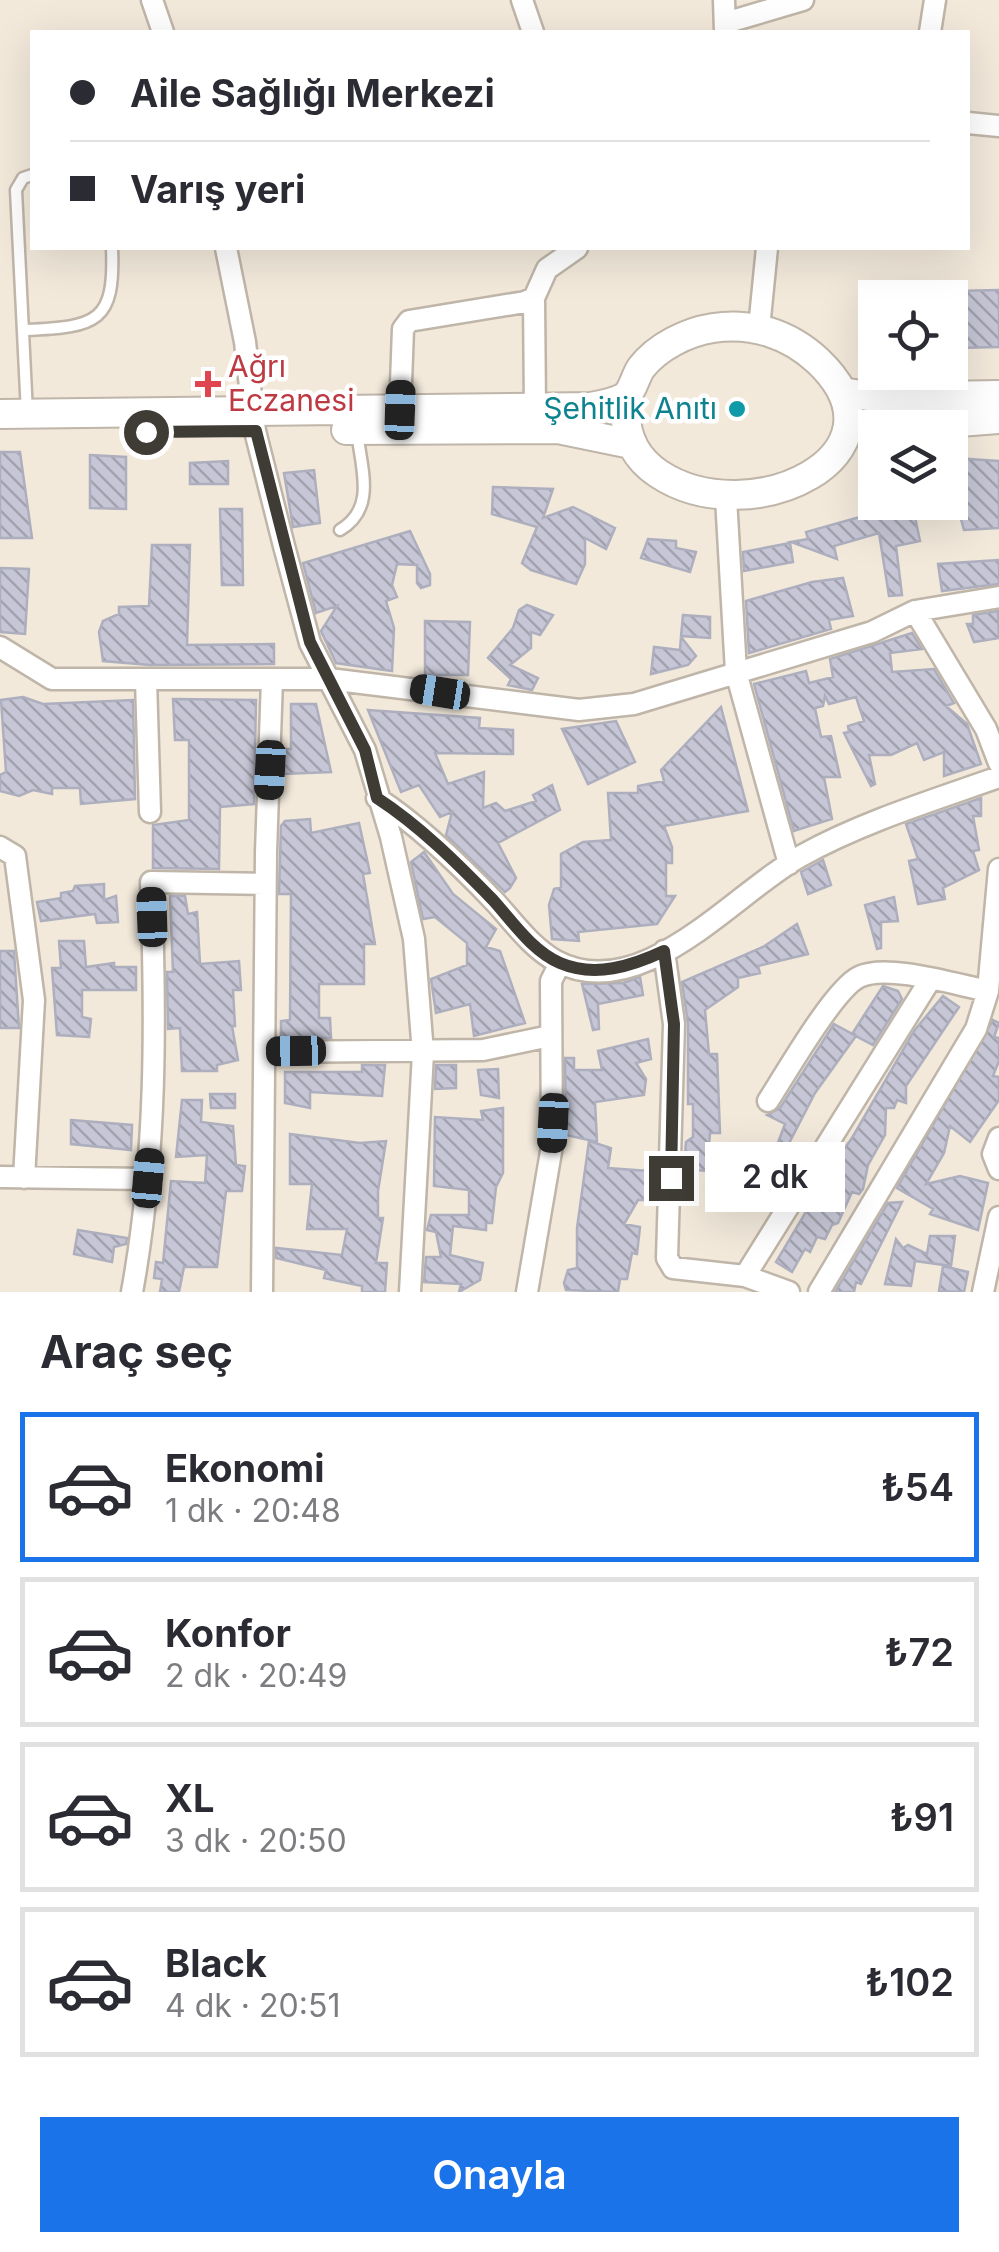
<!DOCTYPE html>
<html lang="tr">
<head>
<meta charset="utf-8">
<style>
  :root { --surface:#fff; --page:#f2f2f3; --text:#2b2b33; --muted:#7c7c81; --line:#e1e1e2; --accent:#1a73e8 }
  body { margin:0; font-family:Inter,sans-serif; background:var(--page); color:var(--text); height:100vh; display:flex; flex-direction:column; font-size:38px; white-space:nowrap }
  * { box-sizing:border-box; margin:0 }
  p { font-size:32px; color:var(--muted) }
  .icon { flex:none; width:55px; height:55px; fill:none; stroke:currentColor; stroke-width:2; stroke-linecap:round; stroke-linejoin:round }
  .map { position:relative; height:1292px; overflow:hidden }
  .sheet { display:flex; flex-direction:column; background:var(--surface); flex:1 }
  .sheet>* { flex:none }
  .banner { position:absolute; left:30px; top:30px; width:940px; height:220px; border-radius:0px; box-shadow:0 10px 40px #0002; display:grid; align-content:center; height:220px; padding:0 40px; background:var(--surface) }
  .buttons { position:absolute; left:858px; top:280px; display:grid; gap:20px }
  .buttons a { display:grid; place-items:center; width:110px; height:110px; border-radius:0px; background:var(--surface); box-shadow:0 10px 40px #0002; font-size:50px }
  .end { position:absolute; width:45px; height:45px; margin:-22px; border:12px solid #3f3b35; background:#fff; box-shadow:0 0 0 5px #fff }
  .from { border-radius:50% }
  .bubble { position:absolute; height:70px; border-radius:0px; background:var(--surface); box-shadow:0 10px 40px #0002; font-size:32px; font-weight:600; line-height:70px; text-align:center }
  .car { position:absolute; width:30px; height:60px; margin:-30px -15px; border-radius:12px; box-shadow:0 0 8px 2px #0007; background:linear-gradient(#222 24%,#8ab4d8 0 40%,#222 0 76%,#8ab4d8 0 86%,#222 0) }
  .banner b { display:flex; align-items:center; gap:35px; height:95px; font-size:38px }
  .banner b+b { border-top:2px solid var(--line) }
  .banner i { width:25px; height:25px; background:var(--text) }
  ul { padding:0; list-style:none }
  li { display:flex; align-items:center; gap:30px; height:150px; margin:0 20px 15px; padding:0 20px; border:5px solid var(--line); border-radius:0px }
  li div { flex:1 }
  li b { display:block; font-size:38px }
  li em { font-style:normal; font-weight:600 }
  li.selected { border-color:var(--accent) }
  li>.icon { width:90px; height:90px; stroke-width:1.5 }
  h2 { padding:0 40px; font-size:45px; line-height:120px }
  .primary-button { display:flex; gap:20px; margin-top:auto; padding:20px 40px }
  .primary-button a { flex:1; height:115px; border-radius:0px; background:var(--accent); color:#fff; font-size:40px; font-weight:600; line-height:115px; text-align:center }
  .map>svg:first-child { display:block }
</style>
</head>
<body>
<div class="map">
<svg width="999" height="1292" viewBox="0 0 999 1292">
  <defs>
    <pattern id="building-back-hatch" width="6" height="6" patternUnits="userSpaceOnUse" patternTransform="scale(2.5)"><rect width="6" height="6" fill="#c6c6d6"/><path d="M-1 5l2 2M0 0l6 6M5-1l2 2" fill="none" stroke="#a2a2ae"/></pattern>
  </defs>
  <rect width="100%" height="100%" fill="#f2e9db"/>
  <path fill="url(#building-back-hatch)" stroke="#aeafbe" stroke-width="2.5" d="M999,290V347L957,348L956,291Z
    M0,452H20L32,538H0Z
    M90,455L126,457V509L90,508Z
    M955,458L999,461V528L964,530L957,505Z
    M228,461V484H190V463Z
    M314,470L320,523L293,527L284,473Z
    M493,487L553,489L543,518L573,507L615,528L606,549L585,538V564L576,584L531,570L522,563L537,527L492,514Z
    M872,502H912L920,541L896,546L902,595L889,596L879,533L834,546L837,559L791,542L808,539L806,532L874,513Z
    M220,509H242L243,585H222Z
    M410,531L430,574V585L421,588L417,583V565L397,564L392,585L397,597L386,601L394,628L392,671L336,663L321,631L337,606L316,613L303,563Z
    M648,539L676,541V548L696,552L690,572L641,558Z
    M790,543L793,562L744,571L743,552Z
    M152,545H190L187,645L274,644V664L150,665L103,661L99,632L103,621L119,614V607L149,606Z
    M999,560V584L942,591L938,564Z
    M0,568L29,569L25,634L0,632Z
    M843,578L853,616L829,620L831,629L749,653L746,601L812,582Z
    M527,605L553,615L540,635L531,632V648L510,665L538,678L532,690L508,685L511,679L488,658L513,628L519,610Z
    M998,611L999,638L974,642L967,624H973V615Z
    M683,615L710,617V638L681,636Z
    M425,621L470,622L468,675H425Z
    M912,633L922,649L890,653L892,672L934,669L954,703L946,706L967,724L981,764L944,776V752L924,760L917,743L891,755H869L875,784L871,786L844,733L849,732L848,726L864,721L856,697L829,704L825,696L823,706L815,708L821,737L831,736L840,777H824L832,819L794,831L754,684L806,671L809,683L833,677L830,659Z
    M681,637L696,656L688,665L651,674L654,647L680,650Z
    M23,697L43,704L133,700L135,799L81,804L80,788H52V794L33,790L19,796L0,791V775L6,772L1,700Z
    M173,699L256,700L254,804L220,807L219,869L153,868V825L189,820V740H175Z
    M291,704H316L331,772L283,774V749H291Z
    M721,707L748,811L664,826L672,847V863H666V896H675L657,924L578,932L579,941L552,939L549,905L554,889L561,887V854L583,842L611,840L608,793H638V786L664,781L661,770Z
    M368,710L480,718L479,728L513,730V754L435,753L448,784L484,772L483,808L496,803L505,811L536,801L533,795L552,785L560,810L498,843L516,878L510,888L505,892L446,835L452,812L440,817L419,785L401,792Z
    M616,721L635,762L588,784L562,729Z
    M981,798V816H973L979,850L973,851L979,870L943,888L945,899L918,904L909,861L918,859L906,824Z
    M310,819L311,833L359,823L370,873L363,874L375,944H364V984H319V1018H330L331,1038H281V1021L290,1020L291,894H279L281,826L285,821Z
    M424,852L453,894L496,929L486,947L500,951L525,1023L474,1036L470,1004L436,1013L431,979L467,965V943L435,917L423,919L411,862Z
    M823,860L831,885L808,894L801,872Z
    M104,884V900L116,896L118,922L97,923L95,914L41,921L37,902L61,898V893L73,891L75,886Z
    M170,896H185L188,914L197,912L200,964L239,961L241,990H233L235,1026H232L238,1060L217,1065V1071H182L180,1028L168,1029L167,972H173Z
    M894,897L898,921L881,922V948L877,949L865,905Z
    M797,924L808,954L758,966L760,973L738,978V987L705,1010L709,1054H717L720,1133H710L707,1171L696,1170V1182H683L686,1142L693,1137V1104H688V1024L682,982L763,947Z
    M59,941H84L86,967L114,963V967H136V990H82V1017L91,1019L89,1037L57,1035L52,968H61Z
    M0,951H14L19,1028H0Z
    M640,977L643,995L598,1004L599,1029L593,1030L582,984L623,983Z
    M883,986L898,991L902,999L873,1045L852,1034Z
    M943,996L959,1007L906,1086V1103L897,1100L894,1108H886L885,1135L868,1165L863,1189L859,1194L852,1192L838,1223L832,1225L825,1239L817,1237L810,1252L805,1249L792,1272L776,1262L807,1210L830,1201L816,1194V1188L852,1138L914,1031Z
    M993,1020L999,1023L994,1037L999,1038V1061L993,1076L999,1077V1100L970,1142L950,1126L944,1153L926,1184L960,1176L988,1183L978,1230L930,1214L933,1209L897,1188Z
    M834,1024L856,1036L815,1093L785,1151L776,1148L785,1124L767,1115L780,1108Z
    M648,1039L651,1059L636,1063L646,1079L644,1095L595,1102L597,1142L566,1135L565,1058H574V1070H602L598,1051Z
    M362,1065H385L382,1096L310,1092V1108L285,1103V1072H362Z
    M436,1065H456V1088L435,1089Z
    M498,1069L499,1098L481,1095L478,1070Z
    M210,1094H235V1108H211Z
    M182,1100H202L201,1122L233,1126L236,1165L245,1166L242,1191H226L217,1267H184L179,1292H160L162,1279L154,1278L156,1262L163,1263L171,1181L205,1183L207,1155L176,1157Z
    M503,1108V1173L496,1187L492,1223H486V1230L453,1226L450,1255L483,1263L480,1280L459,1292L461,1284L424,1282L426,1257H441L436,1232L427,1230L431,1215H469V1190L434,1186L435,1117L483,1120L481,1111Z
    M71,1120L132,1125L131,1150L71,1144Z
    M290,1134L360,1143L386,1141L378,1191V1218H383L376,1263H387L385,1292H362V1286L324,1278L326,1270L276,1258V1248L342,1255L347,1229H307L312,1184H290Z
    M589,1141L611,1148L608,1168L648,1171V1200H638L624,1224L640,1227L637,1254L632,1253L627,1279H620L618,1292L566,1290L564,1283L568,1270L577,1268V1228Z
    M791,1147L805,1154L792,1175L778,1167Z
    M739,1158L767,1173L758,1198L729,1187Z
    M902,1202L861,1284L856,1282L854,1292H835L888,1203Z
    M78,1230L127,1238L126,1244L114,1247L112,1262L74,1254Z
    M930,1236H955L951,1266L915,1261L911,1286L885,1284L896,1239L903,1248L908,1245L927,1254Z
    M943,1266L968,1272L964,1292L939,1291Z"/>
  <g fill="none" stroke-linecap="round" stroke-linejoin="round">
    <defs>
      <path id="lane" d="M25,330C98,327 115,322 112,248
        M27,413L16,190L23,178L32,175
        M340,530C377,508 361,469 357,431"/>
      <path id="street" d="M152,0L163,32
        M522,0L533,32
        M724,0L725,32
        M725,23L803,0
        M930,32L935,0
        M968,123L999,126
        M226,248L245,342L255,431L284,546L310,643L365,750L391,837L414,939L423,1053L410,1292
        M534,298L535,409
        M759,328L767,248
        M400,410L403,329L409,321L525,302L534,298L547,269L577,248
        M726,498L736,672L789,864
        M915,611L986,729L999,763
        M0,647L52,679H329L579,710L634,704L872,632L915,611L999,597
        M146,680L150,812
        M377,798C421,827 460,865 496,903C514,923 532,948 556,961C642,1007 735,892 801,856C862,822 934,800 999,777
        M0,847L15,856L34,1000L24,1178
        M664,951L674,1024L667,1258L673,1268L745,1276L789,1292
        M267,1052L483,1050L550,1036
        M768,1101C785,1075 834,989 859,977C887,963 957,985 988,991
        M999,1138L993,1154L999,1169
        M0,1177L147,1179
        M745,1276L930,980
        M132,1292C157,1155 156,1020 151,882L265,884
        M262,1292L266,852L272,679
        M527,1292L552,1146L551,981L560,963
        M819,1292L976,1029L988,991L999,869
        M983,1292L999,1217"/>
      <path id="secondary" d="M842,392L874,397L999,395
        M0,414L591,407C600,405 619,402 627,395C633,389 636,375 641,368C657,347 687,332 713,328C752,322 789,334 818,361C917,455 750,534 659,474C630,455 622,427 627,395
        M883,428L999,419
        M346,430L558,429L631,444"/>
    </defs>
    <use href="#lane" stroke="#bfb5a8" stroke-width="15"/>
    <use href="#street" stroke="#bfb5a8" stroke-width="25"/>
    <use href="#secondary" stroke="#bfb5a8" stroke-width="32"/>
    <use href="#lane" stroke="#fff" stroke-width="10"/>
    <use href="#street" stroke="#fff" stroke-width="20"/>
    <use href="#secondary" stroke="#fff" stroke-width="28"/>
  </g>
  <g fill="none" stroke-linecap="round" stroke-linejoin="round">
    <path stroke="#3f3b35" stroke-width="12" d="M146,432L256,431L310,642L365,750L377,798C420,826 457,863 493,900C512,921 532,951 560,963C595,978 632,966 664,951L674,1024L671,1178"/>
  </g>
  <path fill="#e0444e" stroke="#fff" stroke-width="4" d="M203 369h10v10h10v10h-10v10h-10v-10h-10v-10h10z"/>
  <circle fill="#0f9aa8" stroke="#fff" stroke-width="4" cx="737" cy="409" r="10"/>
  <g text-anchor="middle" stroke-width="9" stroke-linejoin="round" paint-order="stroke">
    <g font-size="30" fill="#be3a42" stroke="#fff" text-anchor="start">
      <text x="228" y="377">Ağrı<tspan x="228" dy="34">Eczanesi</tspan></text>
    </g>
    <g font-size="30" fill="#0d838f" stroke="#fff" text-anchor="end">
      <text x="717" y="419">Şehitlik Anıtı</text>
    </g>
  </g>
</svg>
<div class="buttons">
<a><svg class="icon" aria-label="locate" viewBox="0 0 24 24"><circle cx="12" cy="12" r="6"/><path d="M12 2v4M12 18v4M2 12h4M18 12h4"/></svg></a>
<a><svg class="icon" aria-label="layers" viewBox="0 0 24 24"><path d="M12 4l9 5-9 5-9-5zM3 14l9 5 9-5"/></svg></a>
</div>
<i class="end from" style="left:146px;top:432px"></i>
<i class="end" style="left:671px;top:1178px"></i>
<div class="bubble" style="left:705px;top:1142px;width:140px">2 dk</div>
<i class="car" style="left:400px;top:410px;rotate:2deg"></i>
<i class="car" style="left:440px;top:692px;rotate:279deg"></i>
<i class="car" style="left:270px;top:770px;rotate:183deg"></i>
<i class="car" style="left:152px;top:917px;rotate:358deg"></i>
<i class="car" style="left:296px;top:1051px;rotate:269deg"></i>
<i class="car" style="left:553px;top:1123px;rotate:183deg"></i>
<i class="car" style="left:148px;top:1178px;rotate:5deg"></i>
<div class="banner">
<b><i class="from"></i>Aile Sağlığı Merkezi</b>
<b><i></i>Varış yeri</b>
</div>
</div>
<section class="sheet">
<h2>Araç seç</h2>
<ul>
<li class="selected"><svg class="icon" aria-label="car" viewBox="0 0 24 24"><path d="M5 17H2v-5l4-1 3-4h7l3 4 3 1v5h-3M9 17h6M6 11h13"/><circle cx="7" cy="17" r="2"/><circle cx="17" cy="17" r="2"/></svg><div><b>Ekonomi</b><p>1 dk · 20:48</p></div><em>₺54</em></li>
<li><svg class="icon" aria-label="car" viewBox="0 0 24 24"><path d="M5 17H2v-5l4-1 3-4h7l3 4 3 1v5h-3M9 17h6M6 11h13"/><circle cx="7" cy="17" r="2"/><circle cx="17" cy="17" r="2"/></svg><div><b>Konfor</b><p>2 dk · 20:49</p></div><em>₺72</em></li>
<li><svg class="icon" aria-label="car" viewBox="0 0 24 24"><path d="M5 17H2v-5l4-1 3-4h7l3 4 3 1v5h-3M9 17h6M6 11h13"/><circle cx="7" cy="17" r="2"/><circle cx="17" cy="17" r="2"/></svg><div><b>XL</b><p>3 dk · 20:50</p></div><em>₺91</em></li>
<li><svg class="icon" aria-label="car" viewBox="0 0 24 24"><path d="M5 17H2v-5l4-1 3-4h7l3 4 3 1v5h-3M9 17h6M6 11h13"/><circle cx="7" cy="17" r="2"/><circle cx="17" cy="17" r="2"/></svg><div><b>Black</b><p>4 dk · 20:51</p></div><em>₺102</em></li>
</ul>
<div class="primary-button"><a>Onayla</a></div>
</section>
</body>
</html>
